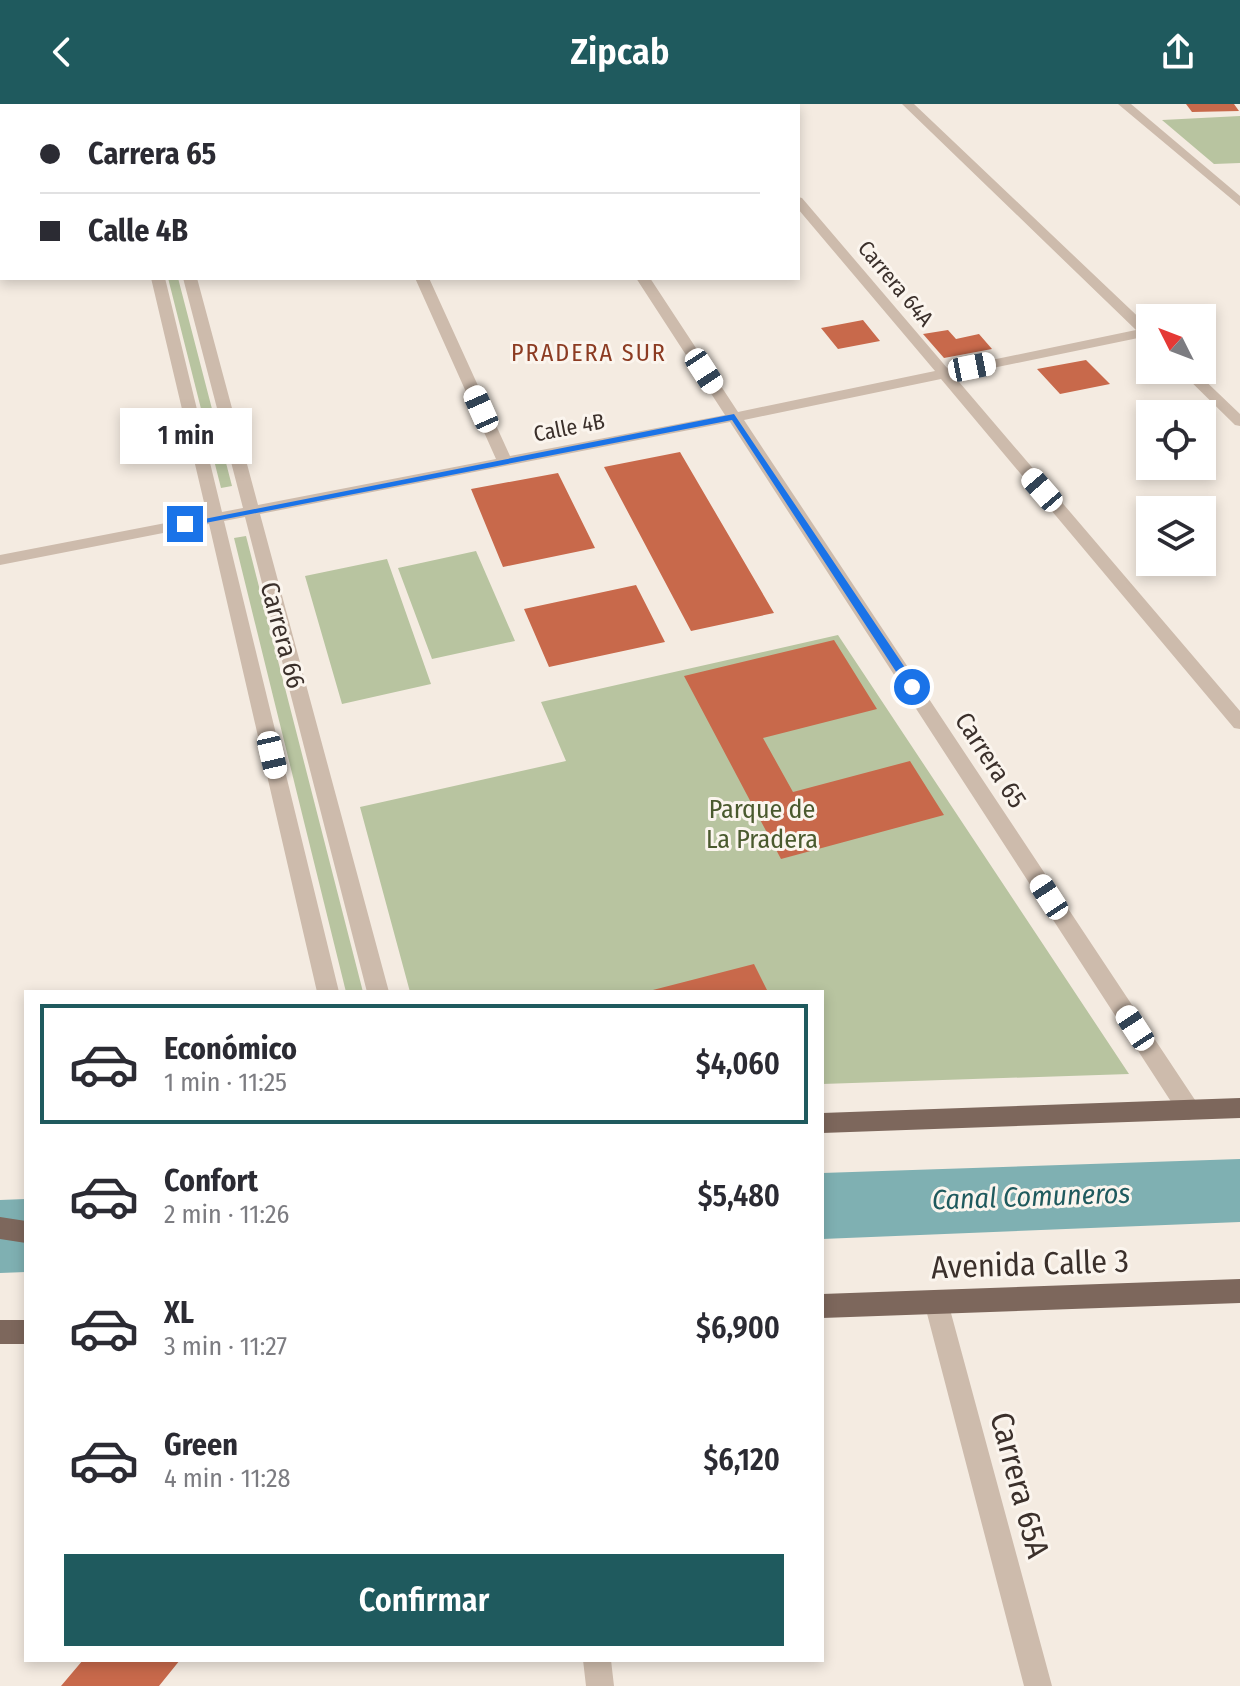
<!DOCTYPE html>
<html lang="es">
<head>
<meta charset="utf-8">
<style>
  :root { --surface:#fff; --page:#f2f2f3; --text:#2b2b33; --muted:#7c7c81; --line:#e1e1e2; --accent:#1f5a5e }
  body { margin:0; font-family:"Fira Sans Condensed",sans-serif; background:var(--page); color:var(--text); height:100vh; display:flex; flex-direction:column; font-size:30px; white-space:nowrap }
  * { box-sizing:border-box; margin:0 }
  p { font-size:26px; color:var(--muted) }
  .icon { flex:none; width:44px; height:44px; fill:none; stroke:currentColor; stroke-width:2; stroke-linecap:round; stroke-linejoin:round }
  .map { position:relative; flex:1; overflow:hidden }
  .sheet { position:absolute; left:24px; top:886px; width:800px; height:672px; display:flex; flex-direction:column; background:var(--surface); border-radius:0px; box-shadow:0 4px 12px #0003 }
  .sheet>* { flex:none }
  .top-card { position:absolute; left:0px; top:0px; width:800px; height:176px; box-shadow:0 4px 12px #0003; display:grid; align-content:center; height:176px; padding:0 40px; background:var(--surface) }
  .needle { width:52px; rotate:312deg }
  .tools { position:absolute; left:1136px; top:200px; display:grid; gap:16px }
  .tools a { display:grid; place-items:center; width:80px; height:80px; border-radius:0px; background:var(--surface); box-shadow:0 4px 12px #0003; font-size:40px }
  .end { position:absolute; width:36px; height:36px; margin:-18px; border:10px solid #1a73e8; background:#fff; box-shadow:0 0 0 4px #fff }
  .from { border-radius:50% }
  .bubble { position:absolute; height:56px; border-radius:0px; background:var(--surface); box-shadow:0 4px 12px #0003; font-size:26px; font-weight:600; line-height:56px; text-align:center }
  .car { position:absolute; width:24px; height:48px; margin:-24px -12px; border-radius:10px; box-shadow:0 0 6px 2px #0007; background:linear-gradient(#fff 24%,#345 0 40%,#fff 0 76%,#345 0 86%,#fff 0) }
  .top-card b { display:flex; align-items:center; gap:28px; height:76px; font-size:30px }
  .top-card b+b { border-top:2px solid var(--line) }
  .top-card i { width:20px; height:20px; background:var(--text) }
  ul { padding:14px 0 0; list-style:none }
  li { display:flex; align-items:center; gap:24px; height:120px; margin:0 16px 12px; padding:0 24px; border:4px solid transparent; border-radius:0px }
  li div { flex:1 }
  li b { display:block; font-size:30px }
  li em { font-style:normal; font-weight:600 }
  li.current { border-color:var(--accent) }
  li>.icon { width:72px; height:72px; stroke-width:1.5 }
  .action { display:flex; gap:16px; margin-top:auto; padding:16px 40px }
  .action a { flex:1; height:92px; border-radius:0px; background:var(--accent); color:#fff; font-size:32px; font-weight:600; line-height:92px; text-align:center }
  header { display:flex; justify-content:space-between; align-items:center; height:104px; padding:0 40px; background:var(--accent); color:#fff; font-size:36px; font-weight:600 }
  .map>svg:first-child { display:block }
</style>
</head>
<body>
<header><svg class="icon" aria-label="back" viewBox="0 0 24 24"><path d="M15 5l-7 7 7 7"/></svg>Zipcab<svg class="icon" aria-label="share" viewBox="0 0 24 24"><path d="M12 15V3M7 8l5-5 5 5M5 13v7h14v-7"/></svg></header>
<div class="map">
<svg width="1240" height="1582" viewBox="0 0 1240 1582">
  <rect width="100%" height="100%" fill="#f4ebe1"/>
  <path fill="#b8c4a0" d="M1240,12V59L1214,60L1162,16Z
    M168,174H178L232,382L221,384Z
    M246,432L363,888H346L234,434Z
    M476,447L515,537L432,555L398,464Z
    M387,455L431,580L342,600L305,472Z
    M838,531L1129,970L822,980V888H410L360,703L566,657L541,598Z"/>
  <path fill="#7fb0b2" d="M1240,1055V1118L822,1135V1069Z
    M26,1095V1168L0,1169V1096Z"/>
  <path fill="#c8694b" d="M1186,0H1234L1239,7L1192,8Z
    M863,216L880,237L838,245L821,224Z
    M948,226L956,235L979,230L992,245L944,254L923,230Z
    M1086,256L1110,280L1060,290L1037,265Z
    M680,348L774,509L691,527L604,363Z
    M558,369L595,444L503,463L471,385Z
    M636,481L665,538L549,563L524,505Z
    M834,536L877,605L763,634L793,688L910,657L944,711L781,755L684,572Z
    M754,860L768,888H649V887Z
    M83,1556H180L159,1582H61Z"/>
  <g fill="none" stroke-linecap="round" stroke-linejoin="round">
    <path fill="#cdbbac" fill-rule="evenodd" d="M111,0H123V2H111Z
      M138,0H150V2H138Z
      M337,0H349L350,2H338Z
      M419,0H444L417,2Z
      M523,0H535L537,2H525Z
      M710,0H722L724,2H712Z
      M902,0H914L1150,224V236L1143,233L954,272L1240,607V625L1234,624L941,275L744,316L1197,999L1200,1006L1197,1013L1189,1016L1181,1013L730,318L260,410L389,888H367L245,413L224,417L339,888H317L209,420L0,461V451L207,411L151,174H165L222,408L243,404L183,174H197L258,401L496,355L415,174H429L510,352L725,311L636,174H650L738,308L935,267L798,105V93L802,94L948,265L1136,226Z
      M1118,0H1131L1240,92V102Z
      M0,58H2V66H0Z
      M1179,266H1194L1240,310V322L1235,321Z
      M936,1186L945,1190L948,1198L1052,1582H1024L924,1198L927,1190Z
      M583,1556H611L614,1582H586Z"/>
    <path fill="#7d675c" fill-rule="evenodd" d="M1240,994V1014L822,1029V1009Z
      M0,1113L26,1117V1139L0,1135Z
      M1240,1175V1199L822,1214V1190Z
      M0,1216H26V1240H0Z"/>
  </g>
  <path fill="#1a73e8" d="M734,310L916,580V586H908L732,316L185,423L179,420Z"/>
  <g text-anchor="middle" stroke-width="6" stroke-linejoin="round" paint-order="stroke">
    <g font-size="22" fill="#3b302b" stroke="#fbf5ee">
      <text transform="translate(896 179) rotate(50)" y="8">Carrera 64A</text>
      <text transform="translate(569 323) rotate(-11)" y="8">Calle 4B</text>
    </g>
    <g font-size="24" letter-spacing="2" fill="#8c3b22" stroke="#fbf5ee">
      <text x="589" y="257">PRADERA SUR</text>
    </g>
    <g font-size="26" fill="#3b302b" stroke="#fbf5ee">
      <text transform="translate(283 531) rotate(75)" y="9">Carrera 66</text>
      <text transform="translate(991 656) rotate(57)" y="9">Carrera 65</text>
    </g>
    <g font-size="26" fill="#4a5a2e" stroke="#fbf5ee">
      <text x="762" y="714">Parque de<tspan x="762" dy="30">La Pradera</tspan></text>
    </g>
    <g font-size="28" font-style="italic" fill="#1f5a5e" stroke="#fbf5ee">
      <text transform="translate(1031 1092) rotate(-2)" y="10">Canal Comuneros</text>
    </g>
    <g font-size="32" fill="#3b302b" stroke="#fbf5ee">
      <text transform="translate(1030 1160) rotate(-2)" y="11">Avenida Calle 3</text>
      <text transform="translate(1020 1381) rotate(75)" y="11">Carrera 65A</text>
    </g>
  </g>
</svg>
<div class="tools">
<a><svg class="needle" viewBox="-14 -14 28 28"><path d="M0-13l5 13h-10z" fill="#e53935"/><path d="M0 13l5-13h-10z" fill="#7c7c81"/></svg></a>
<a><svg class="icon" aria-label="locate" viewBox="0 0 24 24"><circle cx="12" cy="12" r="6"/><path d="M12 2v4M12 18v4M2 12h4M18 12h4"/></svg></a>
<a><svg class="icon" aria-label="layers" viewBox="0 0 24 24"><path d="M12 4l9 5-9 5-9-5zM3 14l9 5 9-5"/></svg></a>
</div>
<i class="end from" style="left:912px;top:583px"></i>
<i class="end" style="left:185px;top:420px"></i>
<div class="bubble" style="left:120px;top:304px;width:132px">1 min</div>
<i class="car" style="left:972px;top:263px;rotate:79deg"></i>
<i class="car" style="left:704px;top:267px;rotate:147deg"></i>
<i class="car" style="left:481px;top:305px;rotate:336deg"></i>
<i class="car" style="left:1042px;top:386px;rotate:319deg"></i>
<i class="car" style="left:272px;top:651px;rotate:167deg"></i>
<i class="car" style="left:1049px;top:793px;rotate:327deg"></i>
<i class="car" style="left:1135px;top:924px;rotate:327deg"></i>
<div class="top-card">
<b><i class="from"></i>Carrera 65</b>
<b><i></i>Calle 4B</b>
</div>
<section class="sheet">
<ul>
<li class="current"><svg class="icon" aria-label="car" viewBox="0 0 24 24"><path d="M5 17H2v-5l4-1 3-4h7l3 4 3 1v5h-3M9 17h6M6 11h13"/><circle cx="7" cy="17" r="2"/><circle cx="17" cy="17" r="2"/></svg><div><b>Económico</b><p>1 min · 11:25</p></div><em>$4,060</em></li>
<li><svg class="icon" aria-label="car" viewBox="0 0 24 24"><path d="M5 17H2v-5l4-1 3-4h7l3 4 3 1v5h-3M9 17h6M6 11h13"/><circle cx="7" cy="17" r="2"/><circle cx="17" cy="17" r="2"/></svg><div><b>Confort</b><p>2 min · 11:26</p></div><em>$5,480</em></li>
<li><svg class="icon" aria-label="car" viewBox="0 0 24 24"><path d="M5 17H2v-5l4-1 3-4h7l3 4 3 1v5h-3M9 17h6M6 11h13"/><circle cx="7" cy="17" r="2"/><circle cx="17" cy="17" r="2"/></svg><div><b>XL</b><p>3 min · 11:27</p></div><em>$6,900</em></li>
<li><svg class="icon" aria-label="car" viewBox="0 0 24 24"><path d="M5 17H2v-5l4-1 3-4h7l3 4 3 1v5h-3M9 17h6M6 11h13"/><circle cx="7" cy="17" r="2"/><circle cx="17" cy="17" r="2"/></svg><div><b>Green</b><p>4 min · 11:28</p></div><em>$6,120</em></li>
</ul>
<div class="action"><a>Confirmar</a></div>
</section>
</div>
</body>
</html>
